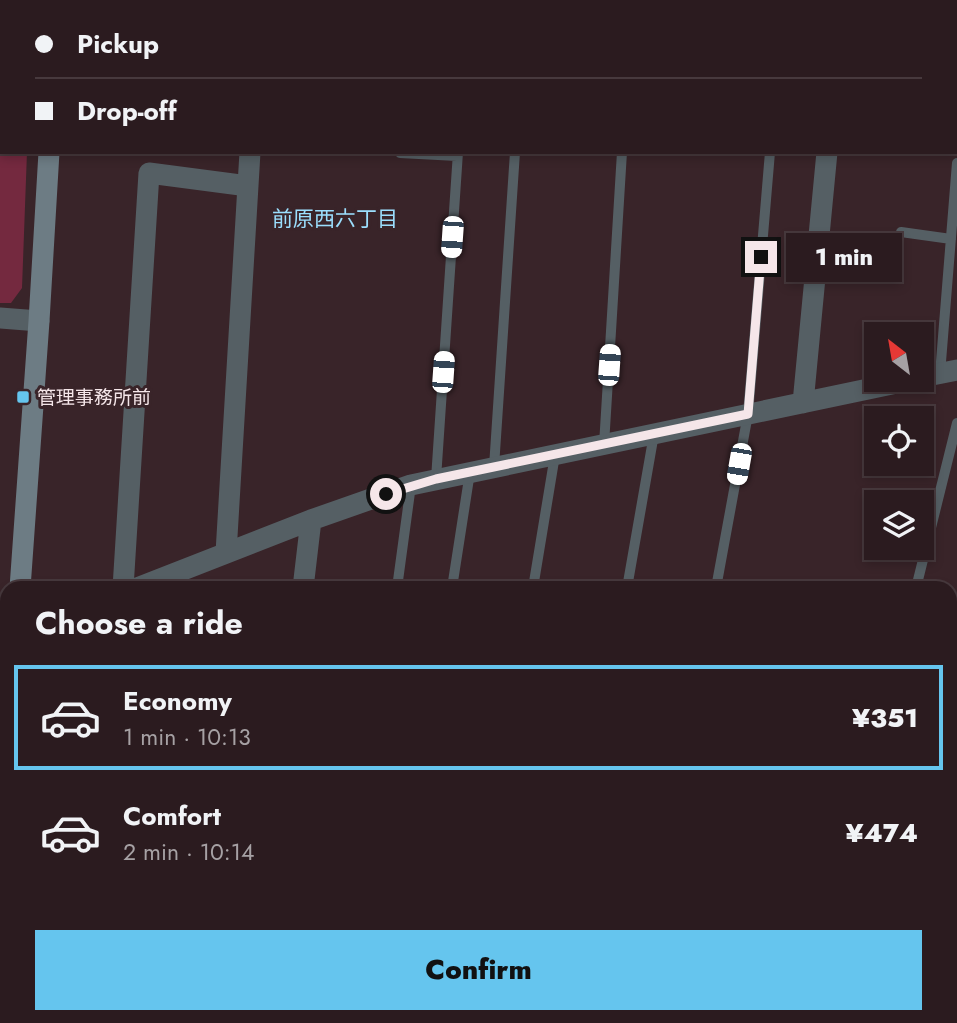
<!DOCTYPE html>
<html lang="en">
<head>
<meta charset="utf-8">
<style>
  :root { --surface:#2b1b1f; --page:#37282c; --text:#f1f3f6; --muted:#a6a1a4; --line:#47393d; --accent:#65c5ee }
  body { margin:0; font-family:Jost,"Noto Sans JP",sans-serif; background:var(--page); color:var(--text); height:100vh; display:flex; flex-direction:column; font-size:26px; white-space:nowrap }
  * { box-sizing:border-box; margin:0 }
  p { font-size:23px; color:var(--muted) }
  .icon { flex:none; width:38px; height:38px; fill:none; stroke:currentColor; stroke-width:2; stroke-linecap:round; stroke-linejoin:round }
  .map { position:relative; flex:1; overflow:hidden }
  .panel { position:absolute; left:0px; top:581px; width:957px; height:443px; display:flex; flex-direction:column; background:var(--surface); border-radius:21px 21px 0 0; box-shadow:0 4px 10px #0003,0 0 0 2px var(--line) }
  .panel>* { flex:none }
  .hud { position:absolute; left:0px; top:0px; width:957px; height:154px; box-shadow:0 4px 10px #0003,0 0 0 2px var(--line); display:grid; align-content:center; height:154px; padding:0 35px; background:var(--surface) }
  .needle { width:46px; rotate:329deg }
  .controls { position:absolute; left:864px; top:322px; display:grid; gap:14px }
  .controls a { display:grid; place-items:center; width:70px; height:70px; border-radius:0px; background:var(--surface); box-shadow:0 4px 10px #0003,0 0 0 2px var(--line); font-size:35px }
  .end { position:absolute; width:32px; height:32px; margin:-16px; border:9px solid #f5e6e9; background:#111; box-shadow:0 0 0 4px #111 }
  .from { border-radius:50% }
  .bubble { position:absolute; height:49px; border-radius:0px; background:var(--surface); box-shadow:0 4px 10px #0003,0 0 0 2px var(--line); font-size:23px; font-weight:800; line-height:49px; text-align:center }
  .car { position:absolute; width:21px; height:42px; margin:-21px -10px; border-radius:9px; box-shadow:0 0 5px 2px #0007; background:linear-gradient(#fff 24%,#345 0 40%,#fff 0 76%,#345 0 86%,#fff 0) }
  .hud b { display:flex; align-items:center; gap:24px; height:66px; font-size:26px }
  .hud b+b { border-top:2px solid var(--line) }
  .hud i { width:18px; height:18px; background:var(--text) }
  ul { padding:0; list-style:none }
  li { display:flex; align-items:center; gap:21px; height:105px; margin:0 14px 10px; padding:0 21px; border:4px solid transparent; border-radius:0px }
  li div { flex:1 }
  li b { display:block; font-size:26px }
  li em { font-style:normal; font-weight:800 }
  li.current { border-color:var(--accent) }
  li>.icon { width:63px; height:63px; stroke-width:1.5 }
  h2 { padding:0 35px; font-size:32px; line-height:84px }
  .cta { display:flex; gap:14px; margin-top:auto; padding:14px 35px }
  .cta a { flex:1; height:80px; border-radius:0px; background:var(--accent); color:#111; font-size:28px; font-weight:800; line-height:80px; text-align:center }
  .map>svg:first-child { display:block }
</style>
</head>
<body>
<div class="map">
<svg width="957" height="1023" viewBox="0 0 957 1023">
  <rect width="100%" height="100%" fill="#392429"/>
  <path fill="#74293f" d="M0,99H2V152H27L22,288L11,303H0Z"/>
  <g fill="none" stroke-linecap="round" stroke-linejoin="round">
    <path stroke="#555f64" stroke-width="10" d="M468,2V0
      M525,2V0
      M631,2V0
      M782,2V0
      M400,153L457,156
      M901,232L951,239
      M940,374L957,163
      M604,445L622,152
      M494,467L515,152
      M436,479L458,152
      M397,588L411,485
      M452,588L470,472
      M533,588L555,455
      M627,588L654,434
      M716,588L748,414L770,152
      M916,588L957,423
      M950,598L957,599
      M950,669L957,641
      M910,1023L911,1017"/>
    <path stroke="#555f64" stroke-width="21" d="M841,2V0
      M0,84L2,83
      M0,318L39,321
      M922,377L957,370
      M803,403L827,152
      M226,553L250,152
      M123,588L149,173L248,186
      M137,588L311,520L411,485L911,380
      M303,588L311,520
      M950,917L957,916
      M237,1023L238,1017
      M331,1023L347,1017
      M642,1023L645,1017"/>
    <path stroke="#6d7c84" stroke-width="21" d="M60,2L61,0
      M20,588L39,321L49,152
      M0,827L7,747"/>
  </g>
  <g fill="none" stroke-linecap="round" stroke-linejoin="round">
    <path stroke="#f5e6e9" stroke-width="9" d="M386,494L436,479L748,414L761,257"/>
  </g>
  <rect fill="#65c5ee" stroke="#392429" stroke-width="2.5" x="16" y="390" width="14" height="14" rx="3.5"/>
  <g text-anchor="middle" stroke-width="6" stroke-linejoin="round" paint-order="stroke">
    <g font-size="19" fill="#f5e6e9" stroke="#392429" text-anchor="start">
      <text x="37" y="404">管理事務所前</text>
    </g>
    <g font-size="21" fill="#9bdefd" stroke="#392429">
      <text x="335" y="226">前原西六丁目</text>
    </g>
  </g>
</svg>
<div class="controls">
<a><svg class="needle" viewBox="-14 -14 28 28"><path d="M0-13l5 13h-10z" fill="#e53935"/><path d="M0 13l5-13h-10z" fill="#a6a1a4"/></svg></a>
<a><svg class="icon" aria-label="locate" viewBox="0 0 24 24"><circle cx="12" cy="12" r="6"/><path d="M12 2v4M12 18v4M2 12h4M18 12h4"/></svg></a>
<a><svg class="icon" aria-label="layers" viewBox="0 0 24 24"><path d="M12 4l9 5-9 5-9-5zM3 14l9 5 9-5"/></svg></a>
</div>
<i class="end from" style="left:386px;top:494px"></i>
<i class="end" style="left:761px;top:257px"></i>
<div class="bubble" style="left:786px;top:233px;width:116px">1 min</div>
<i class="car" style="left:452px;top:237px;rotate:184deg"></i>
<i class="car" style="left:609px;top:365px;rotate:4deg"></i>
<i class="car" style="left:443px;top:372px;rotate:4deg"></i>
<i class="car" style="left:739px;top:464px;rotate:190deg"></i>
<div class="hud">
<b><i class="from"></i>Pickup</b>
<b><i></i>Drop-off</b>
</div>
<section class="panel">
<h2>Choose a ride</h2>
<ul>
<li class="current"><svg class="icon" aria-label="car" viewBox="0 0 24 24"><path d="M5 17H2v-5l4-1 3-4h7l3 4 3 1v5h-3M9 17h6M6 11h13"/><circle cx="7" cy="17" r="2"/><circle cx="17" cy="17" r="2"/></svg><div><b>Economy</b><p>1 min · 10:13</p></div><em>¥351</em></li>
<li><svg class="icon" aria-label="car" viewBox="0 0 24 24"><path d="M5 17H2v-5l4-1 3-4h7l3 4 3 1v5h-3M9 17h6M6 11h13"/><circle cx="7" cy="17" r="2"/><circle cx="17" cy="17" r="2"/></svg><div><b>Comfort</b><p>2 min · 10:14</p></div><em>¥474</em></li>
</ul>
<div class="cta"><a>Confirm</a></div>
</section>
</div>
</body>
</html>
